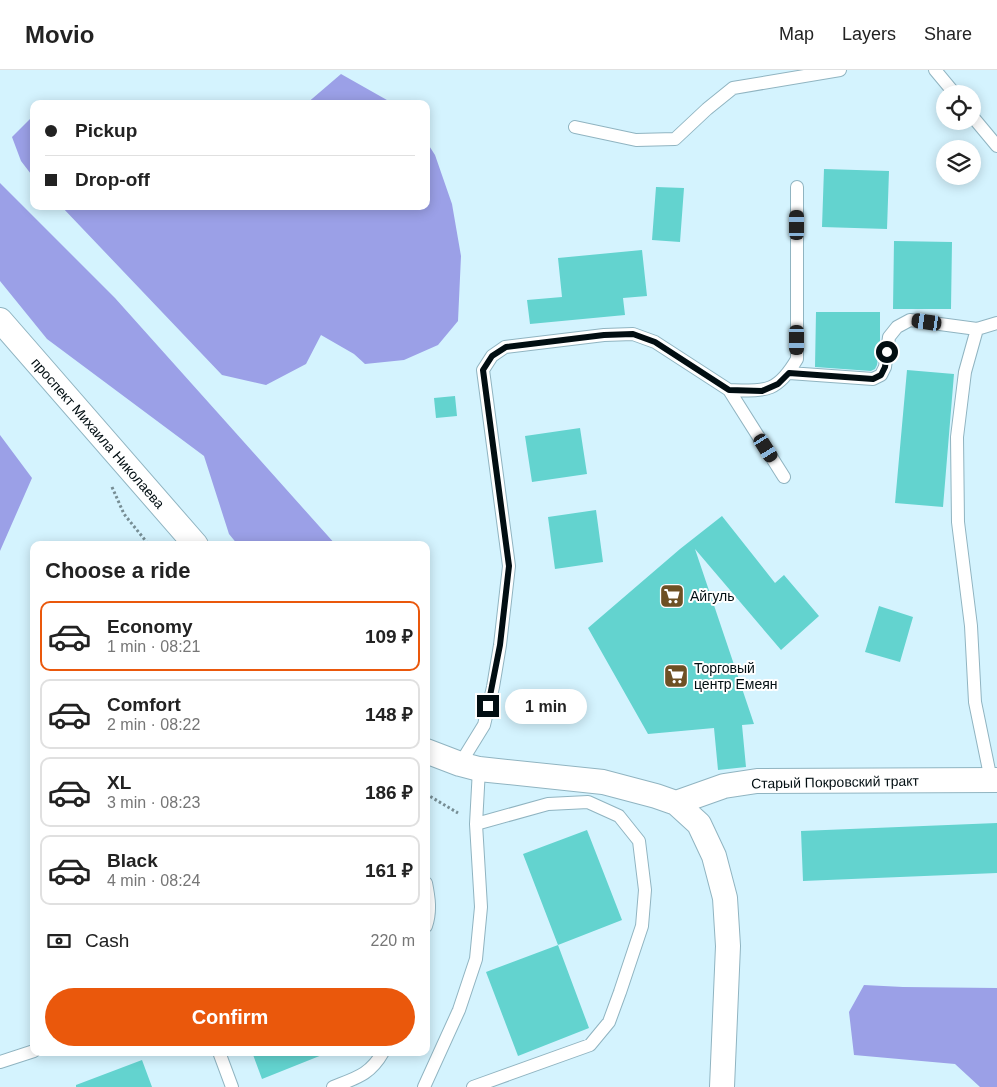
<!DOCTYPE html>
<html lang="en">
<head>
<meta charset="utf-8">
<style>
  :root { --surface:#fff; --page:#f6f6f6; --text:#222; --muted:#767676; --line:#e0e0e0; --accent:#ea580c }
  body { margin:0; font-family:Helvetica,sans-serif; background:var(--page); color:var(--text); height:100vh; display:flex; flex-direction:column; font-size:19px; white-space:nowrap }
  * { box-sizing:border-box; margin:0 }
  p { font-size:16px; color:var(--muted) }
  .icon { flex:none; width:28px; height:28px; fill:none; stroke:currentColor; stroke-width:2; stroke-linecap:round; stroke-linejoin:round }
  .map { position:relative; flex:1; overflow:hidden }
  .details { position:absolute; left:30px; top:471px; width:400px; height:515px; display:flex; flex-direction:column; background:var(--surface); border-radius:10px; box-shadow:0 2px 12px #0003 }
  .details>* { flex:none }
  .hud { position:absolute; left:30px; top:30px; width:400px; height:110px; border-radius:10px; box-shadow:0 2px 12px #0003; display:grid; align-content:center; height:110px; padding:0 15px; background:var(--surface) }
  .fabs { position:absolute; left:936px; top:15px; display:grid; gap:10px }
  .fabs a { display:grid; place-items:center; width:45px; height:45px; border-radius:50%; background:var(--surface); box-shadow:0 2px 12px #0003; font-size:25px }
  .end { position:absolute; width:22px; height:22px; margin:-11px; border:6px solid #020e12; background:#fff; box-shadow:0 0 0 2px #fff }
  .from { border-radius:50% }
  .bubble { position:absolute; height:35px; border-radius:18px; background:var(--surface); box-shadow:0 2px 12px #0003; font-size:16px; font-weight:700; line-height:35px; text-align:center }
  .car { position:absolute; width:15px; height:30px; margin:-15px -8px; border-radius:6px; box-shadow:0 0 4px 1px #0007; background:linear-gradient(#222 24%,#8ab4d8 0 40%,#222 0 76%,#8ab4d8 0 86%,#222 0) }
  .hud b { display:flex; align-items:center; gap:18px; height:48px; font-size:19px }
  .hud b+b { border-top:1px solid var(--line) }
  .hud i { width:12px; height:12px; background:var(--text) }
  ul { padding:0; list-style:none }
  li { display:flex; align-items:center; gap:15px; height:70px; margin:0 10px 8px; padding:0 5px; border:2px solid var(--line); border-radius:10px }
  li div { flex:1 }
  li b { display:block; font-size:19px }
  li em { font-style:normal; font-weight:700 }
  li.active { border-color:var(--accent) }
  li>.icon { width:45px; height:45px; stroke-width:1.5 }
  h2 { padding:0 15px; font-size:22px; line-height:60px }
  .pay { display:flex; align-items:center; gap:12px; height:55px; padding:0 15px; font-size:19px }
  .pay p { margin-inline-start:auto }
  .button { display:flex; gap:10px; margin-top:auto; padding:10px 15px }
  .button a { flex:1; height:58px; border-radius:30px; background:var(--accent); color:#fff; font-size:20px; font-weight:700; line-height:58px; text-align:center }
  header { display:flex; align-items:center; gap:30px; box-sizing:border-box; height:70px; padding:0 25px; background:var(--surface); border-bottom:1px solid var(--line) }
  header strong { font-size:24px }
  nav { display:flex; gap:28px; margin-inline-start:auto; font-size:18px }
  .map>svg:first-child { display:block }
</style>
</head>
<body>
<header>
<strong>Movio</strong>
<nav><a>Map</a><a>Layers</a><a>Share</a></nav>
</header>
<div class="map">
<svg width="997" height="1017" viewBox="0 0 997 1017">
  <rect width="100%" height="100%" fill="#d4f3fe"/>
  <path fill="#9ba0e7" d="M341,4L394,34H306Z
    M34,45V108L21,91L12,67Z
    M426,71L435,85L452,134L461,186L458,251L438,275L404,290L365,294L354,284L321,265L306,294L266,315L222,305L61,136H426Z
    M0,113L115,228L336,475H238L229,464L204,386L47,269L0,211Z
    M0,365L32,408L0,481Z
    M864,915L903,917L997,918V1017H980L955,994L854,985L849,942Z"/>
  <path fill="#63d3cf" d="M824,99L889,101L887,159L822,157Z
    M656,117L684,118L680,172L652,170Z
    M894,171L952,172L951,239H893Z
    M642,180L647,226L623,228L625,245L530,254L527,230L562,227L558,188Z
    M816,242H880V275L877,295L875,299L871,301L815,297Z
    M907,300L954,304L943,437L895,433Z
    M455,326L457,346L436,348L434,328Z
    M580,358L587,404L532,412L525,366Z
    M596,440L603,492L555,499L548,447Z
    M722,446L775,513L784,505L819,546L781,580L695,479L754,654L742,655L746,697L718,700L714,658L648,664L588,558L680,479Z
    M879,536L913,547L900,592L865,582Z
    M997,753V803L803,811L801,761Z
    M587,760L622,850L558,875L523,784Z
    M558,875L589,958L518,986L486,902Z
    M252,982H327V983L262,1009Z
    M142,990L152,1017H76V1015Z"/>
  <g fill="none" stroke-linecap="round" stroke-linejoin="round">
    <defs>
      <path id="service" d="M935,0L955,24
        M972,46L997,76
        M575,57L636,70L675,69L707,39L733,18L840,0
        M789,303L873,309L881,305L885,297L889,267L897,257L910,250L977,259
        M729,320C766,321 777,323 797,289V117
        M460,694L484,655L493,617L500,575L509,496L483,300L492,286L505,277L604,265L633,264L655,272L729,320L784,407
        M991,710L975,632L971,556L958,452L957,367L965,302L977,259L997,253
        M426,813C429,828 431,841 426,856
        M219,982L232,1017
        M0,992L34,981
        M333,1017C356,1008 370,1005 383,982
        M424,1017L459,940L476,889L481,837L476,754L479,699
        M473,1017L590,975L609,952L620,922L642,856L645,820L639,771L619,746L588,732L548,734L476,754"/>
      <path id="minor" d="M0,250L196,475
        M426,681L460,694L479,699L603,712L656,726L676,733L699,754L714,786L725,828L728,876L722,1017
        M676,733L724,716L757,711L997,710"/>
    </defs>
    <use href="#service" stroke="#90b4c1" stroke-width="14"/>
    <use href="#minor" stroke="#90b4c1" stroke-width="26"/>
    <path stroke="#768d94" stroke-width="3" stroke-dasharray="2.5 2.5" stroke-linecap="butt" d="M112,417L124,444L149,475
      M426,724L458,743"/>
    <use href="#service" stroke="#fff" stroke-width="12"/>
    <use href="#minor" stroke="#fff" stroke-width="24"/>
  </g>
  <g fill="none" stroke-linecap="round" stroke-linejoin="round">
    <path stroke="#020e12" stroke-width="6" d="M488,636L500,575L509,496L483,300L492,286L506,277L604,265L633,264L655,272L729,320L762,321L778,314L789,303L873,309L881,305L885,297L887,282"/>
  </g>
  <defs>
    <symbol id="supermarket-square" viewBox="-11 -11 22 22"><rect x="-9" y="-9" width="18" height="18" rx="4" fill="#6e5024" stroke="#fff"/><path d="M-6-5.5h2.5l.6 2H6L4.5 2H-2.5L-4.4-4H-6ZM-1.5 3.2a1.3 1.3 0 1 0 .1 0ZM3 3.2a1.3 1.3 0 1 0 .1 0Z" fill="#fff"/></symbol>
  </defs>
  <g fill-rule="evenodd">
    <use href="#supermarket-square" x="658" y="512" width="28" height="28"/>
    <use href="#supermarket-square" x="662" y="592" width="28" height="28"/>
  </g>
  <g text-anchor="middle" stroke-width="4" stroke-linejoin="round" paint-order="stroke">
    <g font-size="14" fill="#020e12" stroke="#fff">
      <text transform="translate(98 363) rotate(49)" y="5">проспект Михаила Николаева</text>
      <text transform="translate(835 712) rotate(-1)" y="5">Старый Покровский тракт</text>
    </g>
    <g font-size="14" fill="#020e12" stroke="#fff" text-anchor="start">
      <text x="690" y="531">Айгуль</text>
      <text x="694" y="603">Торговый<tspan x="694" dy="16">центр Емеян</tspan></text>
    </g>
  </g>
</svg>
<div class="fabs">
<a><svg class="icon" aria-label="locate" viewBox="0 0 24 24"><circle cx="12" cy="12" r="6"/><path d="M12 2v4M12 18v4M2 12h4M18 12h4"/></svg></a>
<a><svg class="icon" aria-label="layers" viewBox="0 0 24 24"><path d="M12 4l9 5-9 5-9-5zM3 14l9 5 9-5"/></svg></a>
</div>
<i class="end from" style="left:887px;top:282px"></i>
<i class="end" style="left:488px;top:636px"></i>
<div class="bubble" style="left:505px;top:619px;width:82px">1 min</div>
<i class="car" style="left:797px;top:155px;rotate:0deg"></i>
<i class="car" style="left:927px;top:252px;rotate:278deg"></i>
<i class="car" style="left:797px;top:270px;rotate:180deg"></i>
<i class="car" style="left:766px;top:378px;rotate:148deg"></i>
<div class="hud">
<b><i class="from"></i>Pickup</b>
<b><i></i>Drop-off</b>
</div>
<section class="details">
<h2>Choose a ride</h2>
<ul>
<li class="active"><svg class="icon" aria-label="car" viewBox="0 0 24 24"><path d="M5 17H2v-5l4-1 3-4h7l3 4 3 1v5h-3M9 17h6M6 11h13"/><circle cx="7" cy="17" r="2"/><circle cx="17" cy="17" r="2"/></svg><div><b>Economy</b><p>1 min · 08:21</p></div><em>109 ₽</em></li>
<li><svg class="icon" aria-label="car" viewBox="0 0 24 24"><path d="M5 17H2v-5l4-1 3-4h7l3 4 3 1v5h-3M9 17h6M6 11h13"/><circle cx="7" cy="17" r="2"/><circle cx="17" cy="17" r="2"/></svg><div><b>Comfort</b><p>2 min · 08:22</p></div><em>148 ₽</em></li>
<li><svg class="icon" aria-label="car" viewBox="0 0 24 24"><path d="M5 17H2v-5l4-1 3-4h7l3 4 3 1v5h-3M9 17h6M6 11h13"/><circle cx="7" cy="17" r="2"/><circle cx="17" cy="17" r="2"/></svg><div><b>XL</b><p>3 min · 08:23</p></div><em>186 ₽</em></li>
<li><svg class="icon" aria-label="car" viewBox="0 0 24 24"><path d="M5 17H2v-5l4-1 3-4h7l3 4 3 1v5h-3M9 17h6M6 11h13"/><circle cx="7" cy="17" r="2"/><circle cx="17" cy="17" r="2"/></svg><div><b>Black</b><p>4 min · 08:24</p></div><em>161 ₽</em></li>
</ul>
<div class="pay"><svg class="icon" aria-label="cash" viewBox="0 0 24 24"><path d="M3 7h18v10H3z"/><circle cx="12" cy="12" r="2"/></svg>Cash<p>220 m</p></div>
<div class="button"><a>Confirm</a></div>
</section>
</div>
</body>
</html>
